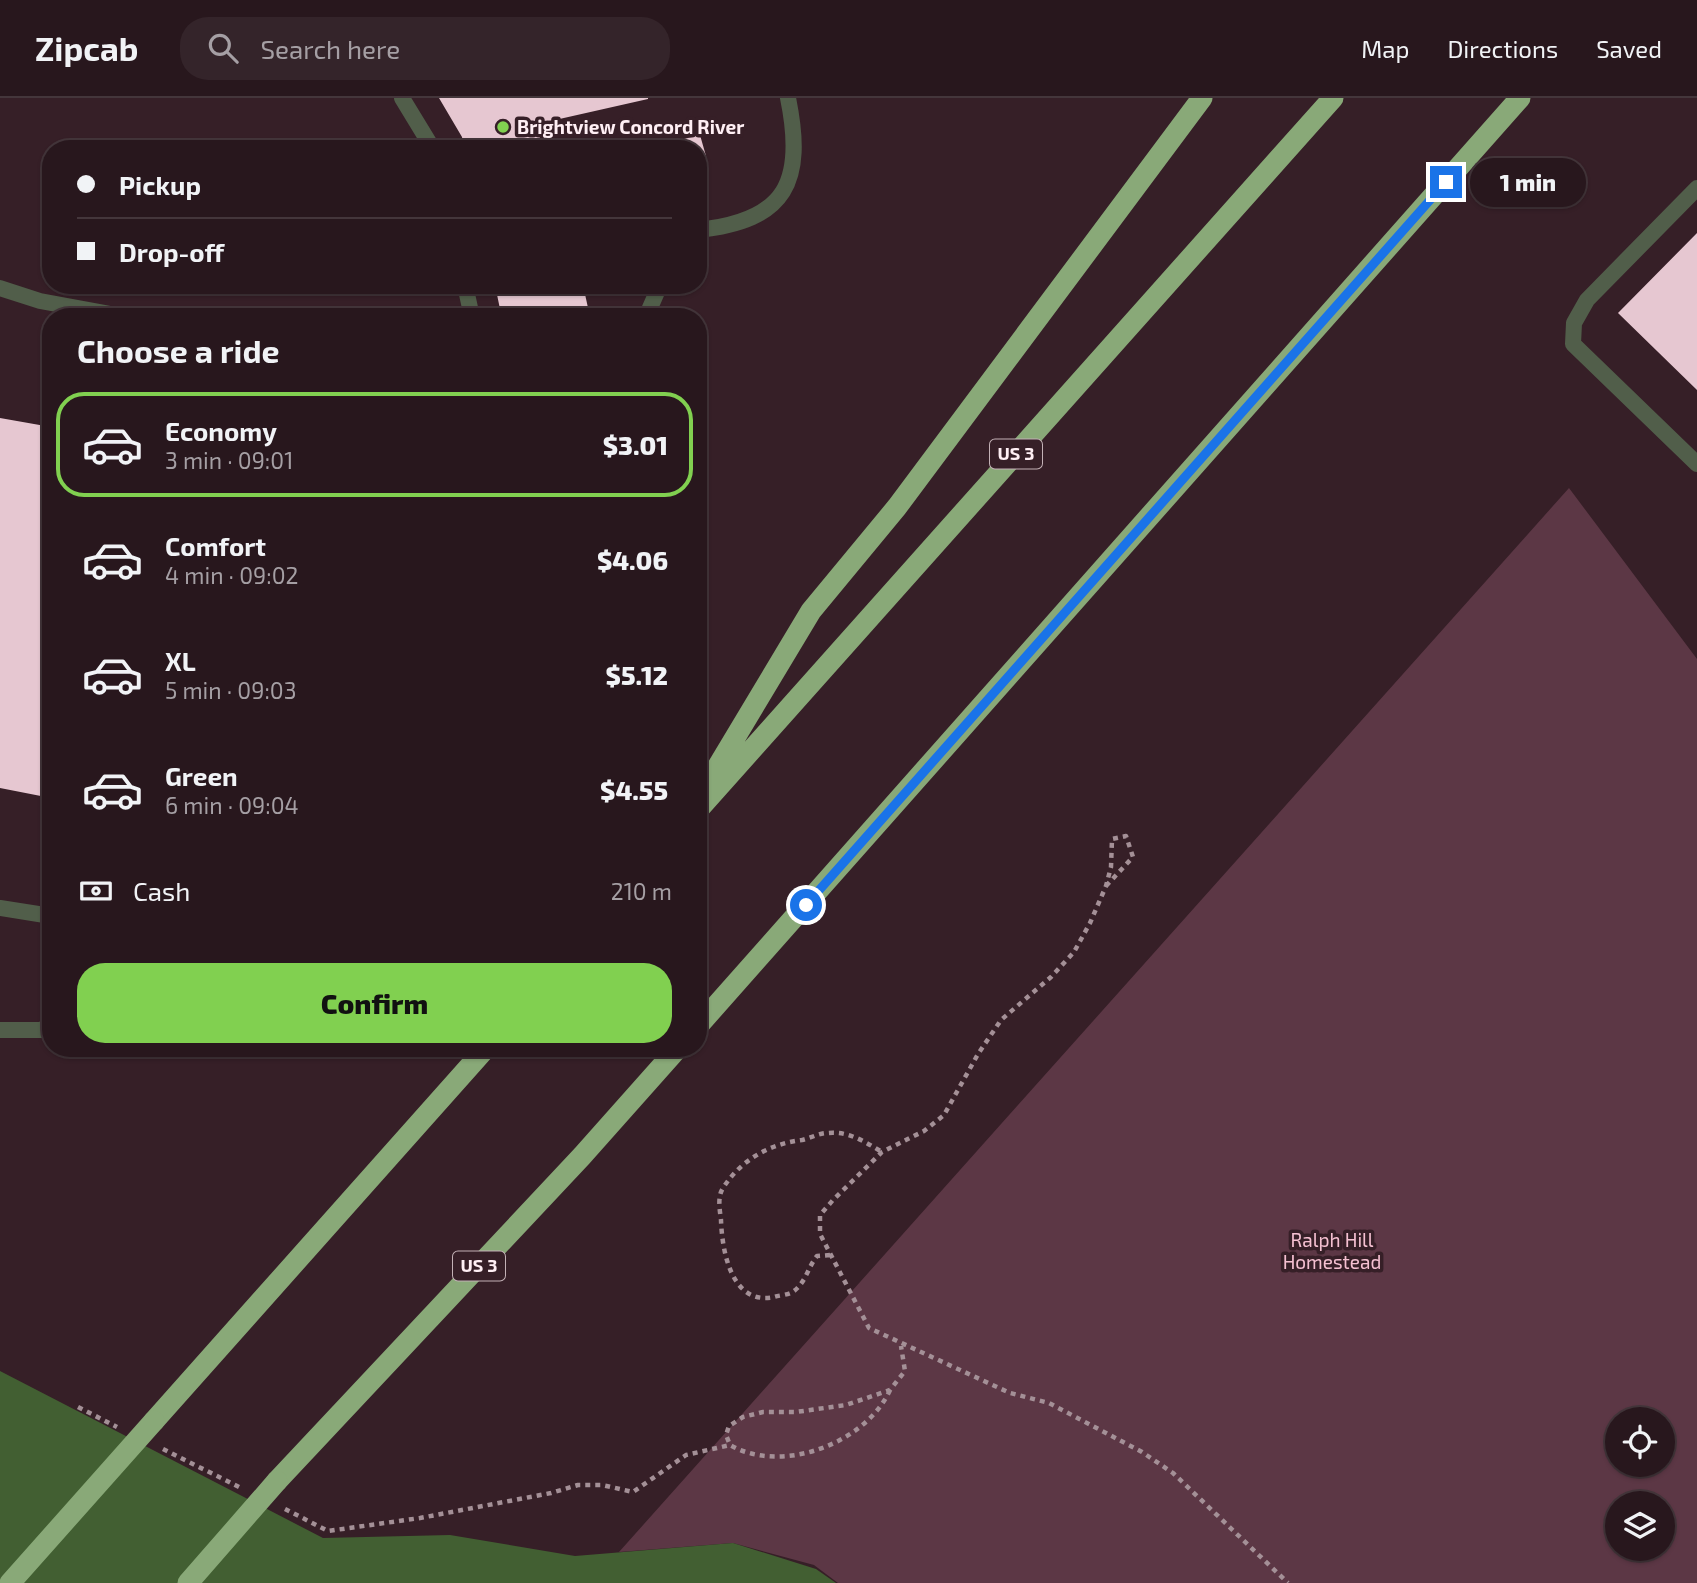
<!DOCTYPE html>
<html lang="en">
<head>
<meta charset="utf-8">
<style>
  :root { --surface:#28171d; --page:#34242a; --text:#f1f3f6; --muted:#a59fa4; --line:#44363b; --accent:#81d050 }
  body { margin:0; font-family:"Exo 2",sans-serif; background:var(--page); color:var(--text); height:100vh; display:flex; flex-direction:column; font-size:26px; white-space:nowrap }
  * { box-sizing:border-box; margin:0 }
  p { font-size:23px; color:var(--muted) }
  .icon { flex:none; width:38px; height:38px; fill:none; stroke:currentColor; stroke-width:2; stroke-linecap:round; stroke-linejoin:round }
  .map { position:relative; flex:1; overflow:hidden }
  .details { position:absolute; left:42px; top:210px; width:665px; height:749px; display:flex; flex-direction:column; background:var(--surface); border-radius:28px; box-shadow:0 2px 5px #0004,0 0 0 2px var(--line) }
  .details>* { flex:none }
  .top-card { position:absolute; left:42px; top:42px; width:665px; height:154px; border-radius:28px; box-shadow:0 2px 5px #0004,0 0 0 2px var(--line); display:grid; align-content:center; height:154px; padding:0 35px; background:var(--surface) }
  .tools { position:absolute; left:1605px; top:1309px; display:grid; gap:14px }
  .tools a { display:grid; place-items:center; width:70px; height:70px; border-radius:50%; background:var(--surface); box-shadow:0 2px 5px #0004,0 0 0 2px var(--line); font-size:35px }
  .end { position:absolute; width:32px; height:32px; margin:-16px; border:9px solid #1a73e8; background:#fff; box-shadow:0 0 0 4px #fff }
  .from { border-radius:50% }
  .bubble { position:absolute; height:49px; border-radius:24px; background:var(--surface); box-shadow:0 2px 5px #0004,0 0 0 2px var(--line); font-size:23px; font-weight:800; line-height:49px; text-align:center }
  .top-card b { display:flex; align-items:center; gap:24px; height:66px; font-size:26px }
  .top-card b+b { border-top:2px solid var(--line) }
  .top-card i { width:18px; height:18px; background:var(--text) }
  ul { padding:0; list-style:none }
  li { display:flex; align-items:center; gap:21px; height:105px; margin:0 14px 10px; padding:0 21px; border:4px solid transparent; border-radius:28px }
  li div { flex:1 }
  li b { display:block; font-size:26px }
  li em { font-style:normal; font-weight:800 }
  li.current { border-color:var(--accent) }
  li>.icon { width:63px; height:63px; stroke-width:1.5 }
  h2 { padding:0 35px; font-size:32px; line-height:84px }
  .pay { display:flex; align-items:center; gap:18px; height:77px; padding:0 35px; font-size:26px }
  .pay p { margin-inline-start:auto }
  .primary-button { display:flex; gap:14px; margin-top:auto; padding:14px 35px }
  .primary-button a { flex:1; height:80px; border-radius:28px; background:var(--accent); color:#111; font-size:28px; font-weight:800; line-height:80px; text-align:center }
  header { display:flex; align-items:center; gap:42px; box-sizing:border-box; height:98px; padding:0 35px; background:var(--surface); border-bottom:2px solid var(--line) }
  header strong { font-size:33px }
  nav { display:flex; gap:38px; margin-inline-start:auto; font-size:24px }
  .search { width:490px; height:63px; background:var(--page); display:flex; align-items:center; gap:18px; box-sizing:border-box; padding:0 24px; border-radius:28px; color:var(--muted); font-size:26px }
  .map>svg:first-child { display:block }
</style>
</head>
<body>
<header>
<strong>Zipcab</strong>
<div class="search"><svg class="icon" aria-label="search" viewBox="0 0 24 24"><circle cx="10" cy="10" r="6"/><path d="M15 15l6 6"/></svg>Search here</div>
<nav><a>Map</a><a>Directions</a><a>Saved</a></nav>
</header>
<div class="map">
<svg width="1697" height="1485" viewBox="0 0 1697 1485">
  <rect width="100%" height="100%" fill="#361f27"/>
  <path fill="#5c3745" fill-rule="evenodd" d="M1569,390L1697,561V1485H838L814,1467L733,1445L619,1454ZM1617,1321H1662V1367H1617ZM1617,1405H1662V1451H1617Z"/>
  <path fill="#425f32" d="M0,1273L323,1440L450,1437L575,1458L733,1445L816,1471L836,1485H0Z"/>
  <path fill="#e6c7d1" d="M439,0H648V1L555,22L546,35L550,51H464L462,39Z
    M700,37L706,58L698,60V51H687L684,41Z
    M1697,135V292L1618,215Z
    M495,187H583L590,219H510L507,209L500,211Z
    M0,320L51,329V700L0,690Z"/>
  <g fill="none" stroke-linecap="round" stroke-linejoin="round">
    <path stroke="#a49097" stroke-width="4.5" stroke-dasharray="5 5" stroke-linecap="butt" d="M1106,788L1133,759L1126,738L1112,741L1111,769L1106,788L1090,825L1074,854L1051,879L1001,922L978,956L944,1017L924,1033L882,1054L833,1102L820,1117V1136L869,1230L1010,1295L1049,1305L1142,1354L1173,1375L1288,1485
      M830,1157L817,1158C808,1169 806,1184 794,1193C789,1197 780,1197 774,1199C731,1208 722,1152 721,1122C720,1113 717,1099 723,1090C741,1062 769,1046 802,1042C811,1040 819,1035 828,1035C849,1033 865,1044 882,1054
      M890,1292C866,1345 782,1377 730,1347L726,1337L729,1328L743,1319L763,1314H796L846,1307L890,1292L905,1273L901,1248
      M78,1309L117,1329
      M163,1351L239,1389
      M285,1411L328,1433L420,1420L551,1395L578,1387H602L633,1394L686,1357L730,1347"/>
    <path stroke="#515e4a" stroke-width="16" d="M402,0L433,51
      M1697,90L1587,202L1574,225L1573,246L1697,366
      M698,132C787,123 805,83 788,0
      M465,187L472,219
      M0,190L40,203L127,219
      M646,219L660,187
      M0,810L51,818
      M0,932H41L51,927"/>
    <path stroke="#89a978" stroke-width="21" d="M703,693L811,513L897,409L1202,0
      M698,712L1333,0
      M698,928L1520,0
      M154,1323L486,950
      M277,1383L582,1058L678,950"/>
    <path stroke="#89a978" stroke-width="21" d="M10,1485L154,1323
      M188,1485L277,1383"/>
  </g>
  <g fill="none" stroke-linecap="round" stroke-linejoin="round">
    <path stroke="#1a73e8" stroke-width="9" d="M806,807L1446,84"/>
  </g>
  <circle fill="#81d050" stroke="#361f27" stroke-width="2.5" cx="503" cy="29" r="7"/>
  <g text-anchor="middle" stroke-width="7" stroke-linejoin="round" paint-order="stroke">
    <g fill="#361f27" stroke="#c3b1b6" stroke-width="2">
      <rect x="990" y="341.5" width="52" height="29" rx="5"/>
      <rect x="453" y="1153.5" width="52" height="29" rx="5"/>
    </g>
    <g font-size="18" font-weight="bold" fill="#ffeff4">
      <text x="1016" y="362">US 3</text>
      <text x="479" y="1174">US 3</text>
    </g>
    <g font-size="19" font-weight="bold" fill="#ffeff4" stroke="#361f27" text-anchor="start">
      <text x="517" y="36">Brightview Concord River</text>
    </g>
    <g font-size="19" fill="#f5c0d1" stroke="#361f27">
      <text x="1332" y="1149">Ralph Hill<tspan x="1332" dy="22">Homestead</tspan></text>
    </g>
  </g>
</svg>
<div class="tools">
<a><svg class="icon" aria-label="locate" viewBox="0 0 24 24"><circle cx="12" cy="12" r="6"/><path d="M12 2v4M12 18v4M2 12h4M18 12h4"/></svg></a>
<a><svg class="icon" aria-label="layers" viewBox="0 0 24 24"><path d="M12 4l9 5-9 5-9-5zM3 14l9 5 9-5"/></svg></a>
</div>
<i class="end from" style="left:806px;top:807px"></i>
<i class="end" style="left:1446px;top:84px"></i>
<div class="bubble" style="left:1470px;top:60px;width:116px">1 min</div>
<div class="top-card">
<b><i class="from"></i>Pickup</b>
<b><i></i>Drop-off</b>
</div>
<section class="details">
<h2>Choose a ride</h2>
<ul>
<li class="current"><svg class="icon" aria-label="car" viewBox="0 0 24 24"><path d="M5 17H2v-5l4-1 3-4h7l3 4 3 1v5h-3M9 17h6M6 11h13"/><circle cx="7" cy="17" r="2"/><circle cx="17" cy="17" r="2"/></svg><div><b>Economy</b><p>3 min · 09:01</p></div><em>$3.01</em></li>
<li><svg class="icon" aria-label="car" viewBox="0 0 24 24"><path d="M5 17H2v-5l4-1 3-4h7l3 4 3 1v5h-3M9 17h6M6 11h13"/><circle cx="7" cy="17" r="2"/><circle cx="17" cy="17" r="2"/></svg><div><b>Comfort</b><p>4 min · 09:02</p></div><em>$4.06</em></li>
<li><svg class="icon" aria-label="car" viewBox="0 0 24 24"><path d="M5 17H2v-5l4-1 3-4h7l3 4 3 1v5h-3M9 17h6M6 11h13"/><circle cx="7" cy="17" r="2"/><circle cx="17" cy="17" r="2"/></svg><div><b>XL</b><p>5 min · 09:03</p></div><em>$5.12</em></li>
<li><svg class="icon" aria-label="car" viewBox="0 0 24 24"><path d="M5 17H2v-5l4-1 3-4h7l3 4 3 1v5h-3M9 17h6M6 11h13"/><circle cx="7" cy="17" r="2"/><circle cx="17" cy="17" r="2"/></svg><div><b>Green</b><p>6 min · 09:04</p></div><em>$4.55</em></li>
</ul>
<div class="pay"><svg class="icon" aria-label="cash" viewBox="0 0 24 24"><path d="M3 7h18v10H3z"/><circle cx="12" cy="12" r="2"/></svg>Cash<p>210 m</p></div>
<div class="primary-button"><a>Confirm</a></div>
</section>
</div>
</body>
</html>
